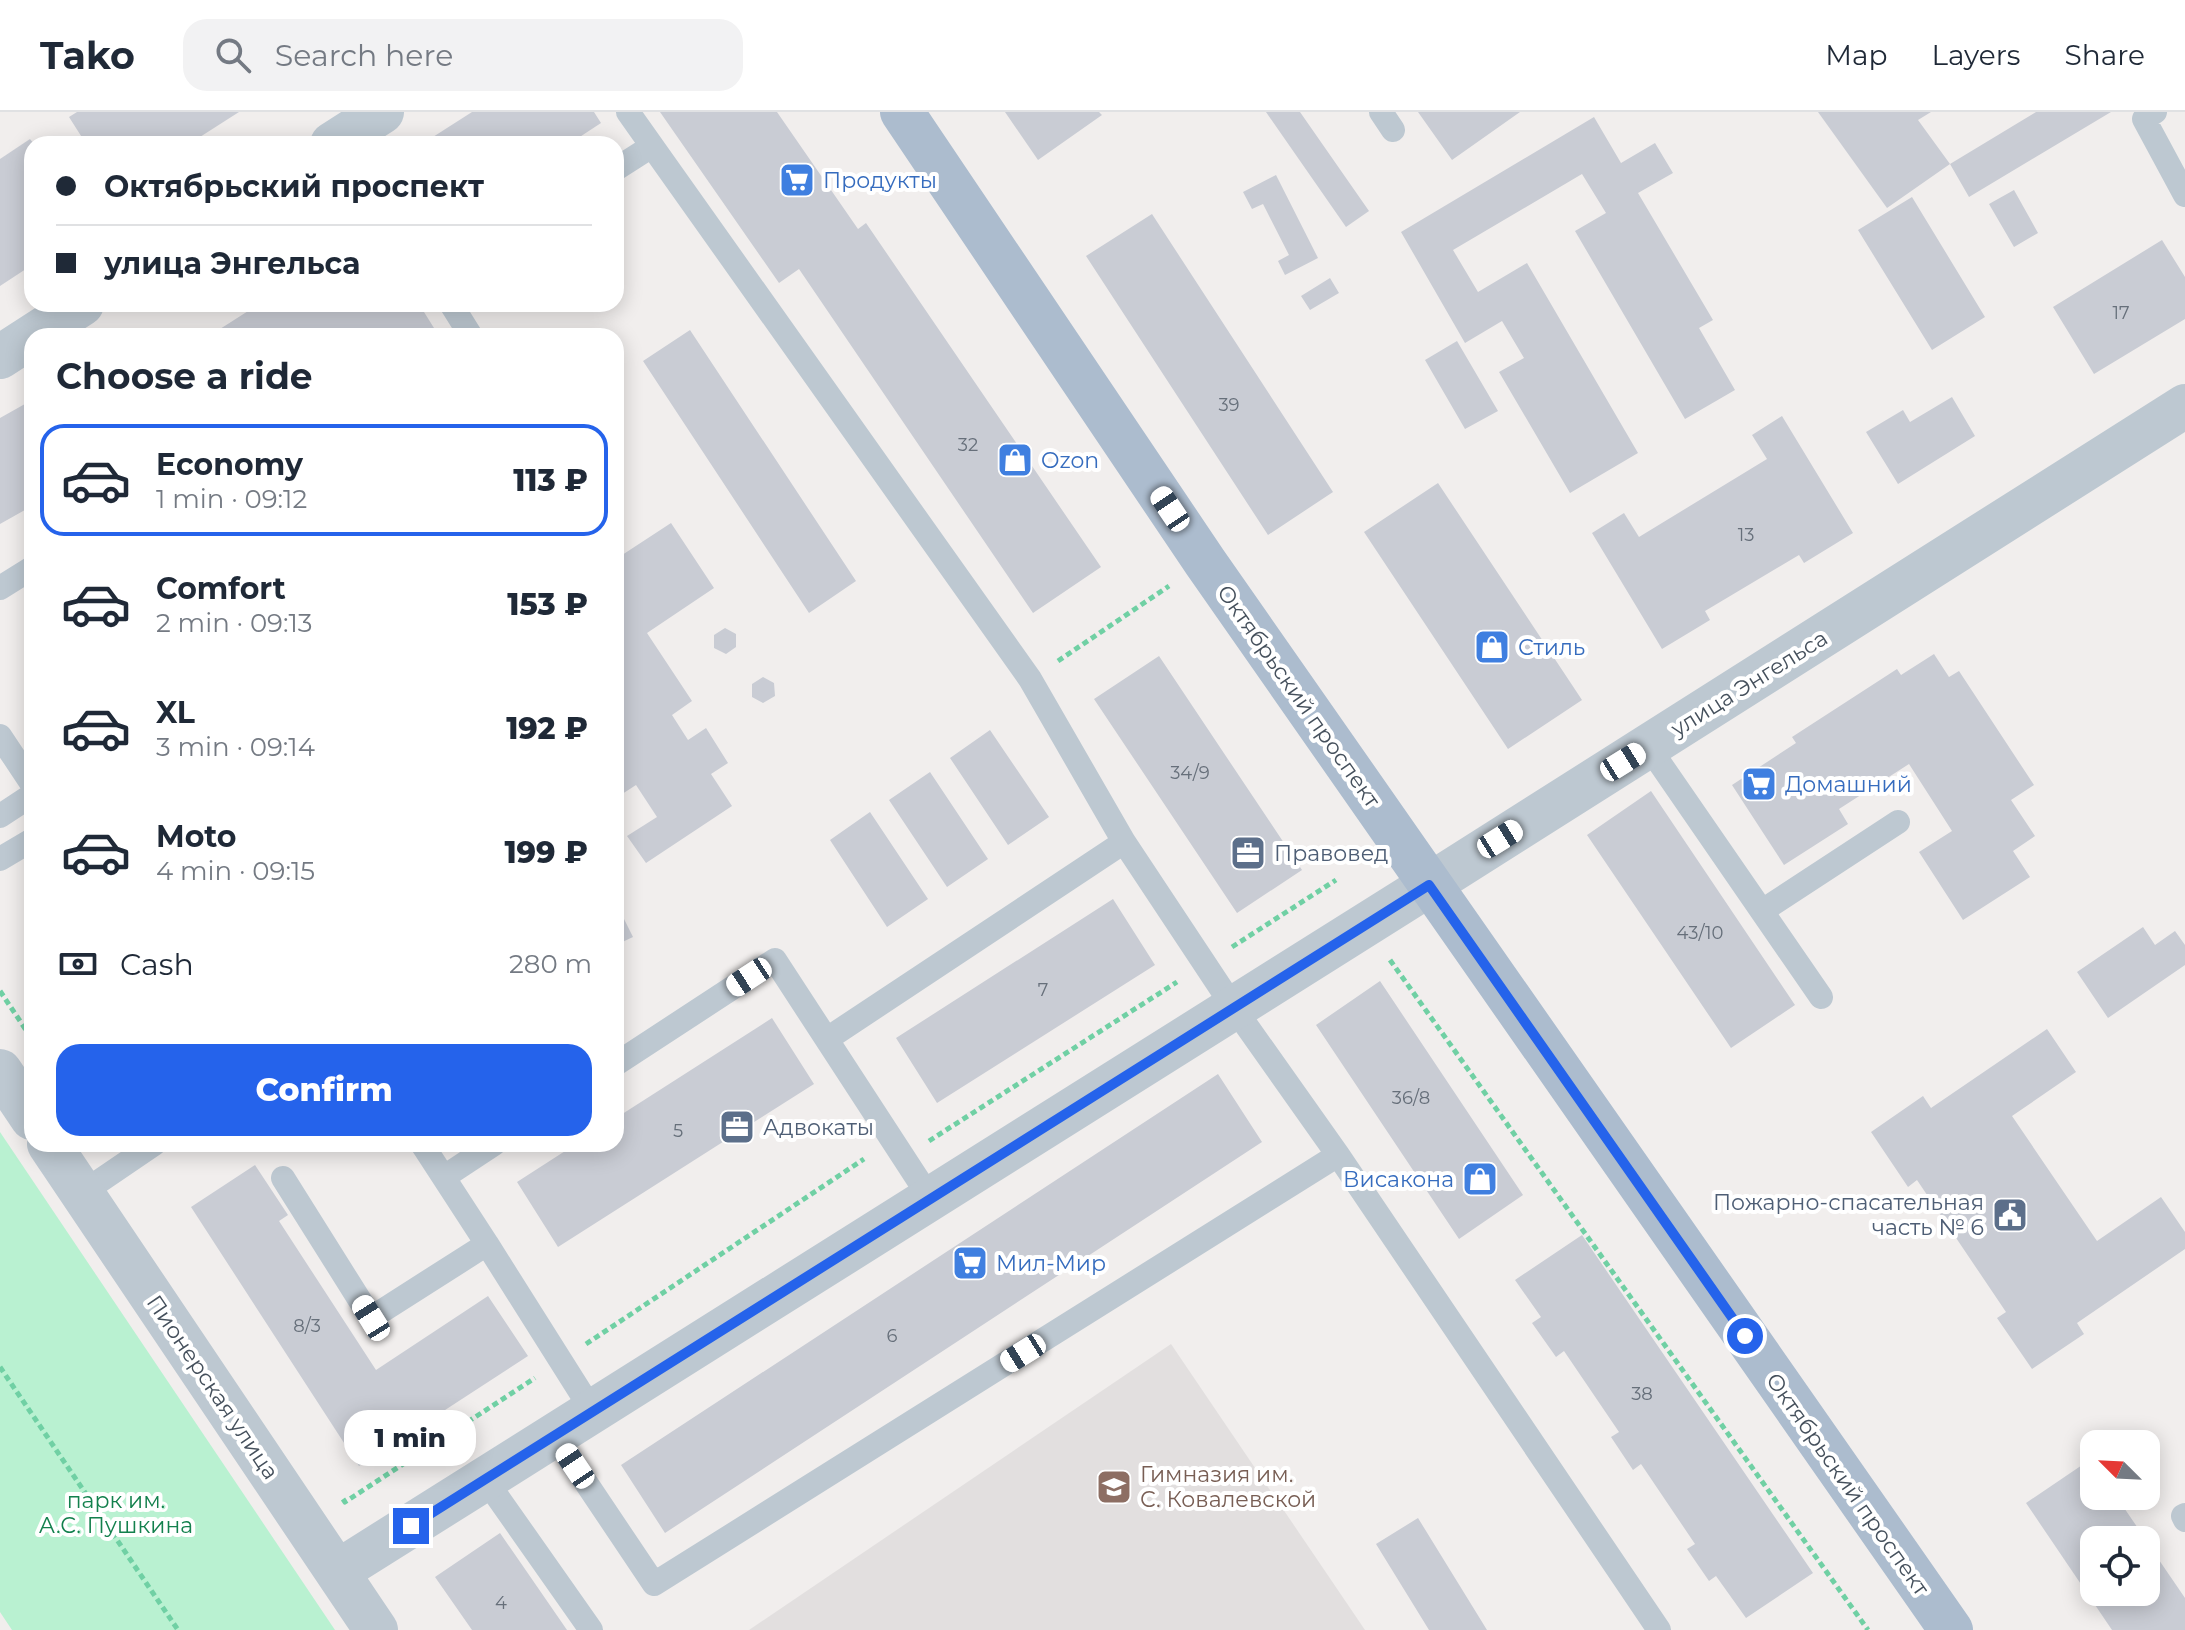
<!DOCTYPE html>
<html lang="en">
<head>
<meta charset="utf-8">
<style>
  :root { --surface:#fff; --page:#f2f2f3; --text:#1f2937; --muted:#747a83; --line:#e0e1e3; --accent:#2563eb }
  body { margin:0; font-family:Montserrat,sans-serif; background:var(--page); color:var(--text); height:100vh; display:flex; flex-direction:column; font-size:30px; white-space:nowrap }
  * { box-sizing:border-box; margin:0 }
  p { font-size:26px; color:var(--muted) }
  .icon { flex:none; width:44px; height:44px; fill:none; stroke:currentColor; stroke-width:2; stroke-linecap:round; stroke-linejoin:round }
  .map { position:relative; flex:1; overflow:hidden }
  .drawer { position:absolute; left:24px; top:216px; width:600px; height:824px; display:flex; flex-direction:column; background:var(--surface); border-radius:24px; box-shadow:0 4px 20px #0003 }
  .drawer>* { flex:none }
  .hud { position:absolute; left:24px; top:24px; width:600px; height:176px; border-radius:24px; box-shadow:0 4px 20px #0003; display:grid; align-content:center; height:176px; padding:0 32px; background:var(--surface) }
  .needle { width:52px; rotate:294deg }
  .controls { position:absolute; left:2080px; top:1318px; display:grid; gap:16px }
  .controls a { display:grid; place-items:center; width:80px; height:80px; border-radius:16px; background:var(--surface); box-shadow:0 4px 20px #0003; font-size:40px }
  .end { position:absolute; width:36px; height:36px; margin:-18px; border:10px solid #2563eb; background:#fff; box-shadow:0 0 0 4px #fff }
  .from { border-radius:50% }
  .bubble { position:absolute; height:56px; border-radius:24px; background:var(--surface); box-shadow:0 4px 20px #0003; font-size:26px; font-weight:800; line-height:56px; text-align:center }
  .car { position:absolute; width:24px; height:48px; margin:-24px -12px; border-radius:10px; box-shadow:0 0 6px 2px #0007; background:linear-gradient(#fff 24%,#345 0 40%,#fff 0 76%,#345 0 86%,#fff 0) }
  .hud b { display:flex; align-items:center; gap:28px; height:76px; font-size:30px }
  .hud b+b { border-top:2px solid var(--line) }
  .hud i { width:20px; height:20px; background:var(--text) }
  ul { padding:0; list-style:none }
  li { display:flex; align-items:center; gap:24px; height:112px; margin:0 16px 12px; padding:0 16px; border:4px solid transparent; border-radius:24px }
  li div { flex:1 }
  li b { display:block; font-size:30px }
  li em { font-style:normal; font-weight:800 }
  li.current { border-color:var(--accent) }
  li>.icon { width:72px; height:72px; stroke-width:1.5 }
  h2 { padding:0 32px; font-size:36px; line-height:96px }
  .pay { display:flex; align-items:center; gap:20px; height:88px; padding:0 32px; font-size:30px }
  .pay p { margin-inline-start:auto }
  .cta { display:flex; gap:16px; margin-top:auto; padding:16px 32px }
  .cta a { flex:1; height:92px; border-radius:24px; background:var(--accent); color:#fff; font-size:32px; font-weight:800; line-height:92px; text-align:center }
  header { display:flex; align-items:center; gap:48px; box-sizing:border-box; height:112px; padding:0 40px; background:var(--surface); border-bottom:2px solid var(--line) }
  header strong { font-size:38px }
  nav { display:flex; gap:44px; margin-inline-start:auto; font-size:28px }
  .search { width:560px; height:72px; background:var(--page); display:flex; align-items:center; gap:20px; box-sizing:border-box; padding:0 28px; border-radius:24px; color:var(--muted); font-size:30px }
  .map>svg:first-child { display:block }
</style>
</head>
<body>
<header>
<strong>Tako</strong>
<div class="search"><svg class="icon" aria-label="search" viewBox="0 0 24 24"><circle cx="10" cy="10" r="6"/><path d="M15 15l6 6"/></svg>Search here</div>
<nav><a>Map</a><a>Layers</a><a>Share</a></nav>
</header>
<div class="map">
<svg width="2185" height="1518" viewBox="0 0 2185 1518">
  <rect width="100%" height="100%" fill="#f1eeed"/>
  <path fill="#e2dfdf" d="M1171,1232L1365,1518H749Z"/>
  <path fill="#b9f1d1" d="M0,1020L335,1518H12L0,1500Z"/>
  <path fill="#c9ccd4" d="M77,0H239L189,32H75L83,27L69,5Z
    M472,0H594L601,11L569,32H422Z
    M660,0H777L858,117L866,111L1101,455L1033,501L799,157L779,171Z
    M1005,0H1099L1102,3L1038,48Z
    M1266,0H1300L1369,99L1346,115Z
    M1418,0H1520L1452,48Z
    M1818,0H1931L1918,8L1950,52L2036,0H2111L1969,85L1950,52L1887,96Z
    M1594,5L1621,51L1655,31L1673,61L1638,81L1713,208L1699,216L1735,278L1685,307L1575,119L1606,101L1582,62L1453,138L1478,180L1527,151L1638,341L1570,381L1499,260L1524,246L1502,209L1465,231L1401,120Z
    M30,27L34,32L32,153L0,174V47Z
    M1276,63L1318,146L1285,163L1278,149L1289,143L1263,92L1252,97L1243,80Z
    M2014,78L2038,121L2014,135L1989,92Z
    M1912,85L1985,205L1932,238L1858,118Z
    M1152,102L1333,380L1268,423L1086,144Z
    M2162,128L2185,165V207L2094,262L2053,195Z
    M1330,166L1339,181L1310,198L1301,184Z
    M259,192H419L439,224H209Z
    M690,218L856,469L809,501L643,249Z
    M1457,229L1498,299L1465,317L1425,248Z
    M1952,285L1975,324L1898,372L1866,320L1903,298L1910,310Z
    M32,288V394L0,412V306Z
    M1782,304L1853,421L1804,451L1799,443L1705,499L1710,508L1662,537L1592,421L1624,401L1639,425L1767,347L1752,323Z
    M1438,371L1582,588L1508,637L1364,420Z
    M671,411L714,476L647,521L692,589L672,603L688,628L706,616L728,651L711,662L732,694L646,751L627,724L657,705L636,673L616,686V481L620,478L616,473V447Z
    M725,516L736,522V535L726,542L714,536V523Z
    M1934,542L1949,565L1959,559L2034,673L2011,688L2035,724L2013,739L2030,765L1963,808L1919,740L1952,719L1909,652L1839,697L1848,712L1784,753L1732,673L1796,631L1792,625L1897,557L1901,563Z
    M1159,544L1302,758L1237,801L1094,587Z
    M763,565L774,571L775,584L763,591L752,585V572Z
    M990,618L1049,705L1008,733L950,646Z
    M930,660L988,747L947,775L889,688Z
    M1651,679L1795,893L1731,936L1587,723Z
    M870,700L928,787L887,815L830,728Z
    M1113,787L1155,853L937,991L896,926Z
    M616,791L633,825L616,833Z
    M2143,815L2155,833L2175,819L2185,833V853L2108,906L2077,860Z
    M1380,869L1523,1083L1459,1127L1316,913Z
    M772,906L814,972L558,1135L517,1070L576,1032H616V1006Z
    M2047,917L2076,960L2012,1004L2097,1129L2161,1085L2185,1120V1137L2077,1211L2084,1222L2032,1257L1997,1206L2006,1200L1917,1068L1908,1075L1871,1020L1923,984L1931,996Z
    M1218,962L1262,1030L665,1421L621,1353Z
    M255,1053L288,1103L279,1109L376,1258L488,1184L528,1244L359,1354L191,1095Z
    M1582,1123L1813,1461L1746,1506L1716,1464L1709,1469L1687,1437L1695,1432L1641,1352L1633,1358L1611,1325L1619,1320L1564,1239L1556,1245L1532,1211L1541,1205L1515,1168Z
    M2091,1347L2094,1352V1384H2116L2146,1428H2094V1480H2146V1429L2185,1486V1518H2112L2026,1391Z
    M1418,1406L1487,1518H1429L1376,1432Z
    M500,1421L527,1460L567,1518H472L435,1465Z"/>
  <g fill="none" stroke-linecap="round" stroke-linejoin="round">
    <path stroke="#70d0a4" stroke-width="5" stroke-dasharray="6 4" stroke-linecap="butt" d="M1058,549L1169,474
      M1232,835L1336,768
      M1390,848L1868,1518
      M0,879L32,927
      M929,1029L1177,870
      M586,1232L864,1047
      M0,1255L178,1518
      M343,1387L345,1390L535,1266"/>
    <path stroke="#bdc8d1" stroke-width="24" d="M1381,0L1393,18
      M2155,0L2144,7L2185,83
      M652,34L1030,567L1124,730
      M616,57L652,34L628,0
      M451,192L471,224
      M0,476L32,456
      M0,624L32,672
      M1648,634L1821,885
      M0,704L32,683
      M0,747L32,728
      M1762,799L1898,710
      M827,927L1124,730L1234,896L1338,1043L1659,1518
      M616,952L775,848L930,1086
      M422,1032L487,1132
      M444,1065L494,1032
      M283,1066L371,1206L487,1132L593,1300
      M82,1081L154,1032
      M554,1323L654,1472L1338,1043
      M485,1367L591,1518
      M2185,1403L2183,1404L2185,1408"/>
    <path stroke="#bdc8d1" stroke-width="44" d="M0,959L32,1006
      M49,1032L376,1518
      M337,1460L1429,773"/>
    <path stroke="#bdc8d1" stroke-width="44" d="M332,32L382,0
      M0,245L82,192
      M1429,773L2185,294"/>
    <path stroke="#acbcce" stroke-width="44" d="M902,0L1205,450L1951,1518"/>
  </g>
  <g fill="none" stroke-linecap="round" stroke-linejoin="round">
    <path stroke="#2563eb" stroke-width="10" d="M411,1414L1429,773L1745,1224"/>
  </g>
  <defs>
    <symbol id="supermarket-square" viewBox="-11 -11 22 22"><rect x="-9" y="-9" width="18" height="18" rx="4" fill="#3f7fe0" stroke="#fff"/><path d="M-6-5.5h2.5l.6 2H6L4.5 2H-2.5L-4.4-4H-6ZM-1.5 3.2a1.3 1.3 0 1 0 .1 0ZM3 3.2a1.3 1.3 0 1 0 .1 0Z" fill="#fff"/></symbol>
    <symbol id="shop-square" viewBox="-11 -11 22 22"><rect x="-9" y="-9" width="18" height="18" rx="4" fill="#3f7fe0" stroke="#fff"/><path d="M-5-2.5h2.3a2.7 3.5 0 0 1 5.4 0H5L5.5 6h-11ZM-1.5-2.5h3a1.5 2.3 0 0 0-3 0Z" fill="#fff"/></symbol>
    <symbol id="office-square" viewBox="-11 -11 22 22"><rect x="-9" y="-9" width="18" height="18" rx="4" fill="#5c6f8a" stroke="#fff"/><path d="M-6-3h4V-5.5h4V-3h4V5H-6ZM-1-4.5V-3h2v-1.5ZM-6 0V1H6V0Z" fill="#fff"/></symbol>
    <symbol id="civic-square" viewBox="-11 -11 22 22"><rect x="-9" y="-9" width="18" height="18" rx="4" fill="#5c6f8a" stroke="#fff"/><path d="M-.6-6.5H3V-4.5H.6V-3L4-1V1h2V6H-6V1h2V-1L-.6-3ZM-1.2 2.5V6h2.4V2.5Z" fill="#fff"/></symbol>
    <symbol id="school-square" viewBox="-11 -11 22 22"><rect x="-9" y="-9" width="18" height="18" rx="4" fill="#8d6e63" stroke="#fff"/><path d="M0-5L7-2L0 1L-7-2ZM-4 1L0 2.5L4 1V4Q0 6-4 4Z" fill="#fff"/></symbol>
  </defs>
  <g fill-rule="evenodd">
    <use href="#supermarket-square" x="777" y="48" width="40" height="40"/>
    <use href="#shop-square" x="995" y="328" width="40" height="40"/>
    <use href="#shop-square" x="1472" y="515" width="40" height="40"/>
    <use href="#supermarket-square" x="1739" y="652" width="40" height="40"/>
    <use href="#office-square" x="1228" y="721" width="40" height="40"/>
    <use href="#office-square" x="717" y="995" width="40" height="40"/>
    <use href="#shop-square" x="1460" y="1047" width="40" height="40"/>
    <use href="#civic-square" x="1990" y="1083" width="40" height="40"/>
    <use href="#supermarket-square" x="950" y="1131" width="40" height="40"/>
    <use href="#school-square" x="1094" y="1355" width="40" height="40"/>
  </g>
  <g text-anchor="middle" stroke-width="8" stroke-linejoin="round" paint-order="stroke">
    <g font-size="18" fill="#666f7a">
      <text x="2121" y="207">17</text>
      <text x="1229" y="299">39</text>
      <text x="968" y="339">32</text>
      <text x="1746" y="429">13</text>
      <text x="1190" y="667">34/9</text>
      <text x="1700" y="827">43/10</text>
      <text x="1043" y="884">7</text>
      <text x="1411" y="992">36/8</text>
      <text x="678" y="1025">5</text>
      <text x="307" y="1220">8/3</text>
      <text x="892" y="1230">6</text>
      <text x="1642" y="1288">38</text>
      <text x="501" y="1497">4</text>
    </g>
    <g font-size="22" fill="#366cbe" stroke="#fff" text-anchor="start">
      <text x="823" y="76">Продукты</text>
      <text x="1041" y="356">Ozon</text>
      <text x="1518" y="543">Стиль</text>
      <text x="1785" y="680">Домашний</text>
      <text x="1454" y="1075" text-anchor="end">Висакона</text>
      <text x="996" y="1159">Мил-Мир</text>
    </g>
    <g font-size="22" fill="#45505c" stroke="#fff">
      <text transform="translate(1749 571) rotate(-32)" y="8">улица Энгельса</text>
      <text transform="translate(1299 584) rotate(55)" y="8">Октябрьский проспект</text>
      <text transform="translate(213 1275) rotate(56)" y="8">Пионерская улица</text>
      <text transform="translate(1848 1372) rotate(55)" y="8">Октябрьский проспект</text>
    </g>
    <g font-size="22" fill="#4e5e75" stroke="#fff" text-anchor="start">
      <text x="1274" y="749">Правовед</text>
      <text x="763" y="1023">Адвокаты</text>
      <text x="1984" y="1098" text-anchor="end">Пожарно-спасательная<tspan x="1984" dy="25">часть № 6</tspan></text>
    </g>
    <g font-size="22" fill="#785e54" stroke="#fff" text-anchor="start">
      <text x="1140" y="1370">Гимназия им.<tspan x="1140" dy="25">С. Ковалевской</tspan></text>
    </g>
    <g font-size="22" fill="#13804d" stroke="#fff">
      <text x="116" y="1396">парк им.<tspan x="116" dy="25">А.С. Пушкина</tspan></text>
    </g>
  </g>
</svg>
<div class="controls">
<a><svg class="needle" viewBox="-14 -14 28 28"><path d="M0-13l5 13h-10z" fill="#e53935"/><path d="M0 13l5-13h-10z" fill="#747a83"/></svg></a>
<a><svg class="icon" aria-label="locate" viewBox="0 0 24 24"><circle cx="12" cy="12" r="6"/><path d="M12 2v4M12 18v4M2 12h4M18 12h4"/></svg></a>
</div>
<i class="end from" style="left:1745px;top:1224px"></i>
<i class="end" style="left:411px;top:1414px"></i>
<div class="bubble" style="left:344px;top:1298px;width:132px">1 min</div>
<i class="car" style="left:1170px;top:397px;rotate:326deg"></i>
<i class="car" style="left:1623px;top:650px;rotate:58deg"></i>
<i class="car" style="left:1500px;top:727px;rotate:58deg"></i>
<i class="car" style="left:749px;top:865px;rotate:237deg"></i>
<i class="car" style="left:371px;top:1206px;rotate:328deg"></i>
<i class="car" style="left:1023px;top:1241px;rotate:238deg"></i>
<i class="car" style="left:575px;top:1354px;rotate:326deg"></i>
<div class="hud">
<b><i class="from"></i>Октябрьский проспект</b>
<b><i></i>улица Энгельса</b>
</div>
<section class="drawer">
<h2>Choose a ride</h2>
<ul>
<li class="current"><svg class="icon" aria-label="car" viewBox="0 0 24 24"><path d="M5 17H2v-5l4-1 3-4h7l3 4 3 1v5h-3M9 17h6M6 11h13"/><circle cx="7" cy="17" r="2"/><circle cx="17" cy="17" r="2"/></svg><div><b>Economy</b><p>1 min · 09:12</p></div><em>113 ₽</em></li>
<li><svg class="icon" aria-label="car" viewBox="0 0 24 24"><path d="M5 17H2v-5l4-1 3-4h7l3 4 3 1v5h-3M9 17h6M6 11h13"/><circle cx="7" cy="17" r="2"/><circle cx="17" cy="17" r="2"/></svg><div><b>Comfort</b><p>2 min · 09:13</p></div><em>153 ₽</em></li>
<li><svg class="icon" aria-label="car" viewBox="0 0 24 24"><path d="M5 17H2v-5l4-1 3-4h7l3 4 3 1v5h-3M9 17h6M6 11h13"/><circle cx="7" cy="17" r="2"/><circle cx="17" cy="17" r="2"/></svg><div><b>XL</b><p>3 min · 09:14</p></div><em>192 ₽</em></li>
<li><svg class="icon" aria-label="car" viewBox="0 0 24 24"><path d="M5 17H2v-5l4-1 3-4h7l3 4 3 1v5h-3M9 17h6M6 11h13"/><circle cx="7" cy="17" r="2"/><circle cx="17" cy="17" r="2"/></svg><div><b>Moto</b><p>4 min · 09:15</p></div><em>199 ₽</em></li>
</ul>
<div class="pay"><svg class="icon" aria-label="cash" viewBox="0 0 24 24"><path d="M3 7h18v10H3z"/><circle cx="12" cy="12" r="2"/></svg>Cash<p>280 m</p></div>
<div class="cta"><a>Confirm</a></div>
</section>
</div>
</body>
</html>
